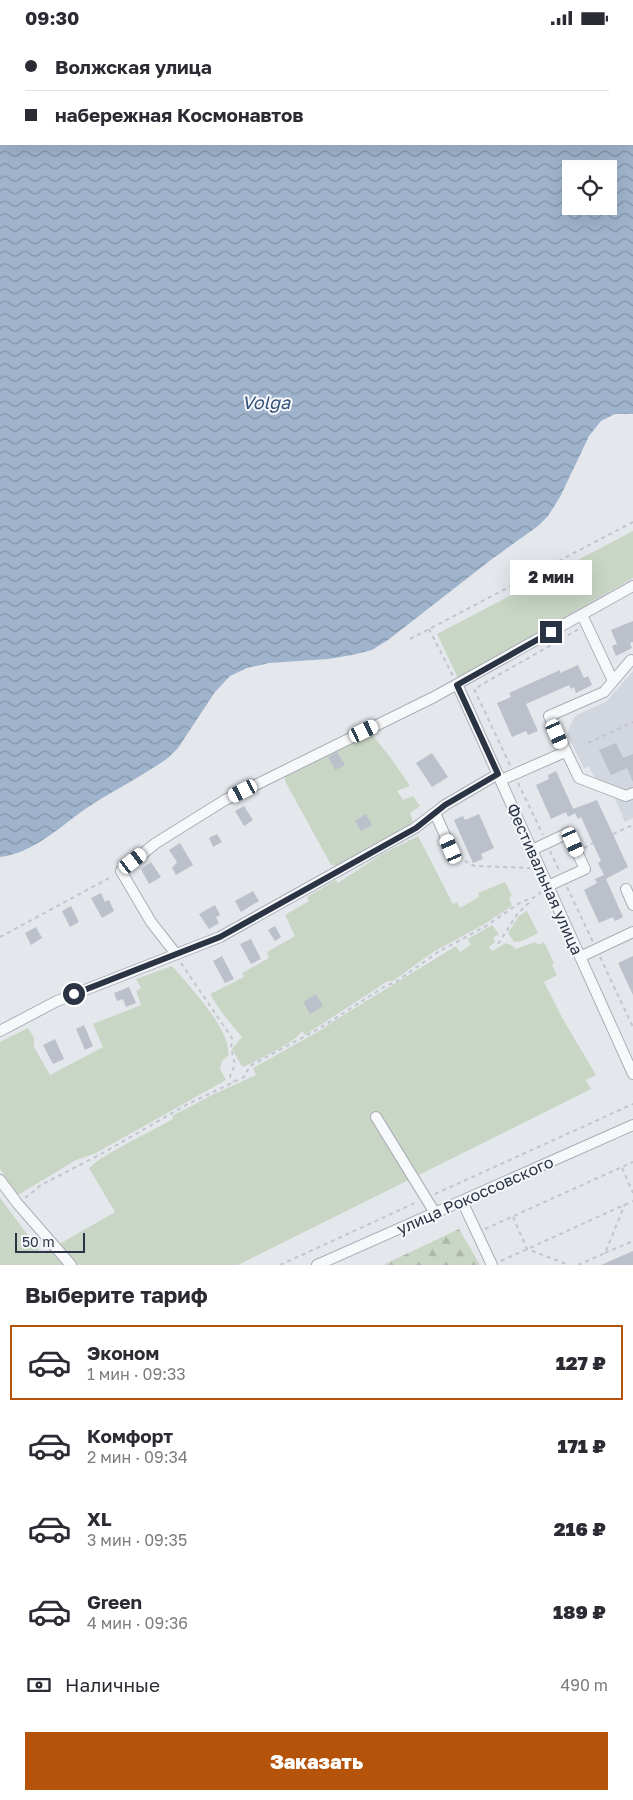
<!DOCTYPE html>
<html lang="ru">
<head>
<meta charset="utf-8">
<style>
  :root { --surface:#fff; --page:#f2f2f3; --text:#2b2b33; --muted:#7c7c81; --line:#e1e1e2; --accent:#b45309 }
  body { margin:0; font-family:"Golos Text",sans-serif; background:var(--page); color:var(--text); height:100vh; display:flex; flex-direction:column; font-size:19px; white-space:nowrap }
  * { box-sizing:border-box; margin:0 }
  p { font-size:16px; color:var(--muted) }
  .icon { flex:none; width:28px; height:28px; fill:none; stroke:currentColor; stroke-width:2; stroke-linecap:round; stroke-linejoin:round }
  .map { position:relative; height:1230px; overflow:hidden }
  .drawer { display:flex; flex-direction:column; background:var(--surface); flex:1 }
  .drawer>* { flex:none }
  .guide { position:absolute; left:0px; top:0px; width:634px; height:110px; box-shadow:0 5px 20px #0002; display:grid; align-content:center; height:110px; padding:0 25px; background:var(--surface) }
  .controls { position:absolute; left:562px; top:125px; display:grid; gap:10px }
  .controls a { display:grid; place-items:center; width:55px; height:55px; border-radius:0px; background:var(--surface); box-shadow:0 5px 20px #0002; font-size:25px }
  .scale { position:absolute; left:15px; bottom:12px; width:70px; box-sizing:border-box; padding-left:5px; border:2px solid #2b3445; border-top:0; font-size:14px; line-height:18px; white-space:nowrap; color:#2b3445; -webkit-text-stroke:4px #f4f6f9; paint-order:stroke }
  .end { position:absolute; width:22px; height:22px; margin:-11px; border:6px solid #2b3445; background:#fff; box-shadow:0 0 0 2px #fff }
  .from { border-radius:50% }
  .bubble { position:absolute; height:35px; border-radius:0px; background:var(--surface); box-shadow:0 5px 20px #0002; font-size:16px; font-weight:800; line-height:35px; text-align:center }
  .car { position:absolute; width:15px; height:30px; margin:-15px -8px; border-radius:6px; box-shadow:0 0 4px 1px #0007; background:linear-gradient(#fff 24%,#345 0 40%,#fff 0 76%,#345 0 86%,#fff 0) }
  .guide b { display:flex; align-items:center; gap:18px; height:48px; font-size:19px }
  .guide b+b { border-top:1px solid var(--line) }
  .guide i { width:12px; height:12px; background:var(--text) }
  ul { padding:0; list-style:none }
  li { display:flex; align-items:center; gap:15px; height:75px; margin:0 10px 8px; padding:0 15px; border:2px solid transparent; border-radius:0px }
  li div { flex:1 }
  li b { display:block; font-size:19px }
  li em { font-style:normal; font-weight:800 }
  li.on { border-color:var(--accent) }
  li>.icon { width:45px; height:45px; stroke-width:1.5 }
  h2 { padding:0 25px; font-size:22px; line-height:60px }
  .pay { display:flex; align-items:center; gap:12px; height:55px; padding:0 25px; font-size:19px }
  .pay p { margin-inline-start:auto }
  .button { display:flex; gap:10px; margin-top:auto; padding:10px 25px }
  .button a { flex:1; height:58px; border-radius:0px; background:var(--accent); color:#fff; font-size:20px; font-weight:800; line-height:58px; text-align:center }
  .status { display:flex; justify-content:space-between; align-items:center; height:35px; padding:0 25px; background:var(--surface); direction:ltr }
  .status svg { height:14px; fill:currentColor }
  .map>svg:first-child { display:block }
</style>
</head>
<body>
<div class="status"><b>09:30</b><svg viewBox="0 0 49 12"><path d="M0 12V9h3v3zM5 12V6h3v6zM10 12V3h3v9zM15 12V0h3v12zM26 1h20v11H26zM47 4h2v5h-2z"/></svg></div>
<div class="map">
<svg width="633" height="1230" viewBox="0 0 633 1230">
  <defs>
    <pattern id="forest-firs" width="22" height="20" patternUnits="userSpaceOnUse" patternTransform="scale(1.25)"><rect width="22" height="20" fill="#c9d6c5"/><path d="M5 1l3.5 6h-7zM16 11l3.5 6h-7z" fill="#adb8ab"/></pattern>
    <pattern id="water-waves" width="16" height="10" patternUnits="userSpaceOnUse" patternTransform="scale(1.25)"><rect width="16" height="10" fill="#9fb4cc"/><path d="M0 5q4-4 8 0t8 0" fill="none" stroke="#8293a7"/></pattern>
  </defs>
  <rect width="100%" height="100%" fill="#e4e7ec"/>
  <path fill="#d2d6de" d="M633,636V783L625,787L613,759L600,754L589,731L584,733L567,699L575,681L607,666Z"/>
  <path fill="#c9d6c5" d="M633,496V543L458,643L437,599Z
    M370,697L390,722L410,751L397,756L403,765L413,761L420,771L410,778L413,787L340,830H331L285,746V741Z
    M418,801L453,869L457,867L460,873L479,862L478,858L505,847L512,861L509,862L512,871L483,890L433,917L393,946H388L305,1000L302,996C294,1009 258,1024 244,1032L241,1030L232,1014L242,1002C230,988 219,975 210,959L244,942L242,938L269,923L267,917L295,901L285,880L309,866L307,862L336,845L338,848L382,819Z
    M527,876L538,898L522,906L514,907L508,898L519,881Z
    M492,890L499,899L493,903L495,907L489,912L492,916L506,908L513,911L515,914L536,907L538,910L544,907L554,928L552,930L557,940L544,947L564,986L596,1040L586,1045L591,1054L238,1230H0V1163L42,1219L115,1177L89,1133L100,1124L126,1109L173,1084L172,1081L214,1059L256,1040L253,1033L321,995L337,984L456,911L460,917L471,910L468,904Z
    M172,931C189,951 232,995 228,1021L222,1026L220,1034L226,1045L96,1118L76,1125L18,1160L0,1134V1007L28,993L34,1003V1012L50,1040L103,1012L93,989L141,970L136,956L141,953L136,944Z"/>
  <path fill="url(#forest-firs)" d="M459,1194L480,1230H383Z"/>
  <path fill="url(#water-waves)" fill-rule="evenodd" d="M11,0H633V379H615L601,386L589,401L560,462L548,481L538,491L492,524L388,605L372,615L352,620L328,624L269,628L247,633L230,641L215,657L178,713L168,723C144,740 118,753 93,769C64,787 36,818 0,822V12L1,11V109H632V1H10ZM571,134H609V171H571Z"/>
  <path fill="#bbc0ca" d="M633,586V607L630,608L632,613L616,621L612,611L617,609L611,595Z
    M578,630L584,643L588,641L592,650L576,658L574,652L571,654L569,650L526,669L538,696L528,700L526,696L512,702L497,668L511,662L509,658L560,635V638Z
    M616,708L623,723L633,719V747L627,733L611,740L599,715Z
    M337,717L345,730L335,735L328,722Z
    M432,718L448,742L432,752L416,728Z
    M556,736L575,778L568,782L566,777L551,784L536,750L549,744L548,740Z
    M597,765L628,832L606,844L623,882L615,886L613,882L599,888L584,855L597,848L595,844L604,840L598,828L601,826L581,782L578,784L573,774Z
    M244,771L253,785L244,791L235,776Z
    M366,779L372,790L361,796L355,786Z
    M479,779L494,813L481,819L483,824L473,828L454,785L463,781L465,785Z
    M217,799L222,807L213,812L209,803Z
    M180,808L193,830L176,840L172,833L177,827L169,815Z
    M151,827L161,842L149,849L141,834Z
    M253,856L259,866L241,877L235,866Z
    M101,858L105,867L109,865L114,876L102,883L91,863Z
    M215,870L220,880L216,882L219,888L209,894L199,879Z
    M71,871L79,887L70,892L62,876Z
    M275,891L281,902L275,906L268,895Z
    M36,892L42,903L31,910L25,898Z
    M251,904L261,924L251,929L240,909Z
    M222,921L234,944L225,948L213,926Z
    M633,921V960L618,928Z
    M129,952L136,968L126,972L123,964L117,966L114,958Z
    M316,959L323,971L310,979L303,967Z
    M84,990L93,1011L85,1015L76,994Z
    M55,1004L64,1024L53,1029L43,1010Z
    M633,1216V1230H601Z"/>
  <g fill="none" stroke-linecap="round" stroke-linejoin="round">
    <defs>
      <path id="minor" d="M582,580L613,646
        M631,625L604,657L549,681L579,743L626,761L633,758
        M457,649L633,1039
        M501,745L565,717
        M435,778L451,814
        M532,815L568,798L585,834L548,851
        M626,854L633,870
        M176,919L151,887L121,836L156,808L225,765L434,662L633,551
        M580,922L633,897
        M0,996L57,966L220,902L415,793L445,770L498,739
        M376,1082L435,1178
        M0,1145L17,1168L71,1230
        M462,1166L492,1230
        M317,1230L633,1090"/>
    </defs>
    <use href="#minor" stroke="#a9aeb7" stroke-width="12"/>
    <path stroke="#c2c5cb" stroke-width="2" stroke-dasharray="4 4" stroke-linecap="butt" d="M429,594L453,641
      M410,604L633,487
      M588,708L633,687
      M510,730L474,654L579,594
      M518,748L543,800
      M613,799L633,790
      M584,813L593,808
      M550,816L560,837
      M459,820L469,829L475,831L530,833
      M567,852L593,907
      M0,902L113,841
      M498,909L518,878L532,865
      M600,922L633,992
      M181,928L232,1003L231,1013L235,1029L230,1041L233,1047
      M622,1133L633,1158
      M435,1159L633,1069
      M25,1163L41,1150L101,1119L188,1069L244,1042L250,1031L320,993L387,950L394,948L438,917L486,891L521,867L533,863L541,857
      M513,1182L527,1214L569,1230
      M485,1194L633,1127
      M605,1218L633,1206
      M501,1226L633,1166
      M280,1230L417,1167
      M578,1230L605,1218L625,1169"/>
    <use href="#minor" stroke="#f7f8fa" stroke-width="10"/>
  </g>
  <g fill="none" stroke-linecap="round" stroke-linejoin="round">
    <path stroke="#2b3445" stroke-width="6" d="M74,959L220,902L416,793L445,770L498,739L457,650L551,597"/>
  </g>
  <g text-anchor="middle" stroke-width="4" stroke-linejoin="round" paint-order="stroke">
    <g font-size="16" fill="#2b3445" stroke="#f4f6f9">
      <text transform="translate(545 844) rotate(66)" y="6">Фестивальная улица</text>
      <text transform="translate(475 1160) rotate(-24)" y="6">улица Рокоссовского</text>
    </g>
    <g font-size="18" font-style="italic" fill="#34527a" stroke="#f4f6f9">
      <text x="266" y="374">Volga</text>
    </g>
  </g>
</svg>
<div class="controls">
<a><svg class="icon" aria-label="locate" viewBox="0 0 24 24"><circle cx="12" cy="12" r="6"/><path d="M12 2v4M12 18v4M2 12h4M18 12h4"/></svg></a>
</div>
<div class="scale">50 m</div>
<i class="end from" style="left:74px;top:959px"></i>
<i class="end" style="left:551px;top:597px"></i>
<div class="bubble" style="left:510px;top:525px;width:82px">2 мин</div>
<i class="car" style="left:364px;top:696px;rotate:64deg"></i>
<i class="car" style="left:557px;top:699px;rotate:156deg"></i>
<i class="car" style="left:243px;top:756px;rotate:243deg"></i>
<i class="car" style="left:573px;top:807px;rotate:156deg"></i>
<i class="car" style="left:451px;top:814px;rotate:336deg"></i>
<i class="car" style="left:133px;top:826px;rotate:52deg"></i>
<div class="guide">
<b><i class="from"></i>Волжская улица</b>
<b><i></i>набережная Космонавтов</b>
</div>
</div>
<section class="drawer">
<h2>Выберите тариф</h2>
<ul>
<li class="on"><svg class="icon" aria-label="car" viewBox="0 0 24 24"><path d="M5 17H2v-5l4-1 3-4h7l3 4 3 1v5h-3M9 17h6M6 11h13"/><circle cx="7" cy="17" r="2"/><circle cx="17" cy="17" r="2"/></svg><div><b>Эконом</b><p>1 мин · 09:33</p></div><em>127 ₽</em></li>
<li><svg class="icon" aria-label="car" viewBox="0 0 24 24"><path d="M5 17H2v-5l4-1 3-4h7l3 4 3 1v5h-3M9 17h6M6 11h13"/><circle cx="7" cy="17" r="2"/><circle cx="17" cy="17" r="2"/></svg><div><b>Комфорт</b><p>2 мин · 09:34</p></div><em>171 ₽</em></li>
<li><svg class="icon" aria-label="car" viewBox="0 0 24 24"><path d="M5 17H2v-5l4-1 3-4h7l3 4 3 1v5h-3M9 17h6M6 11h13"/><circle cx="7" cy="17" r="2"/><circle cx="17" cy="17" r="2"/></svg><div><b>XL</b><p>3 мин · 09:35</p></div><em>216 ₽</em></li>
<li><svg class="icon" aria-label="car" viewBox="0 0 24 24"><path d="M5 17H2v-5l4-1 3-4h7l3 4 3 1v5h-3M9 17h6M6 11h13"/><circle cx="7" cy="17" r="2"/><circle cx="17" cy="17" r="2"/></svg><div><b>Green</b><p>4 мин · 09:36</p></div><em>189 ₽</em></li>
</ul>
<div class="pay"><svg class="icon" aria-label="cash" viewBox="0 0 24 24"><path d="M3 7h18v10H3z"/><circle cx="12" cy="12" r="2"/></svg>Наличные<p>490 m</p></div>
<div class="button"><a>Заказать</a></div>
</section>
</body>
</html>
